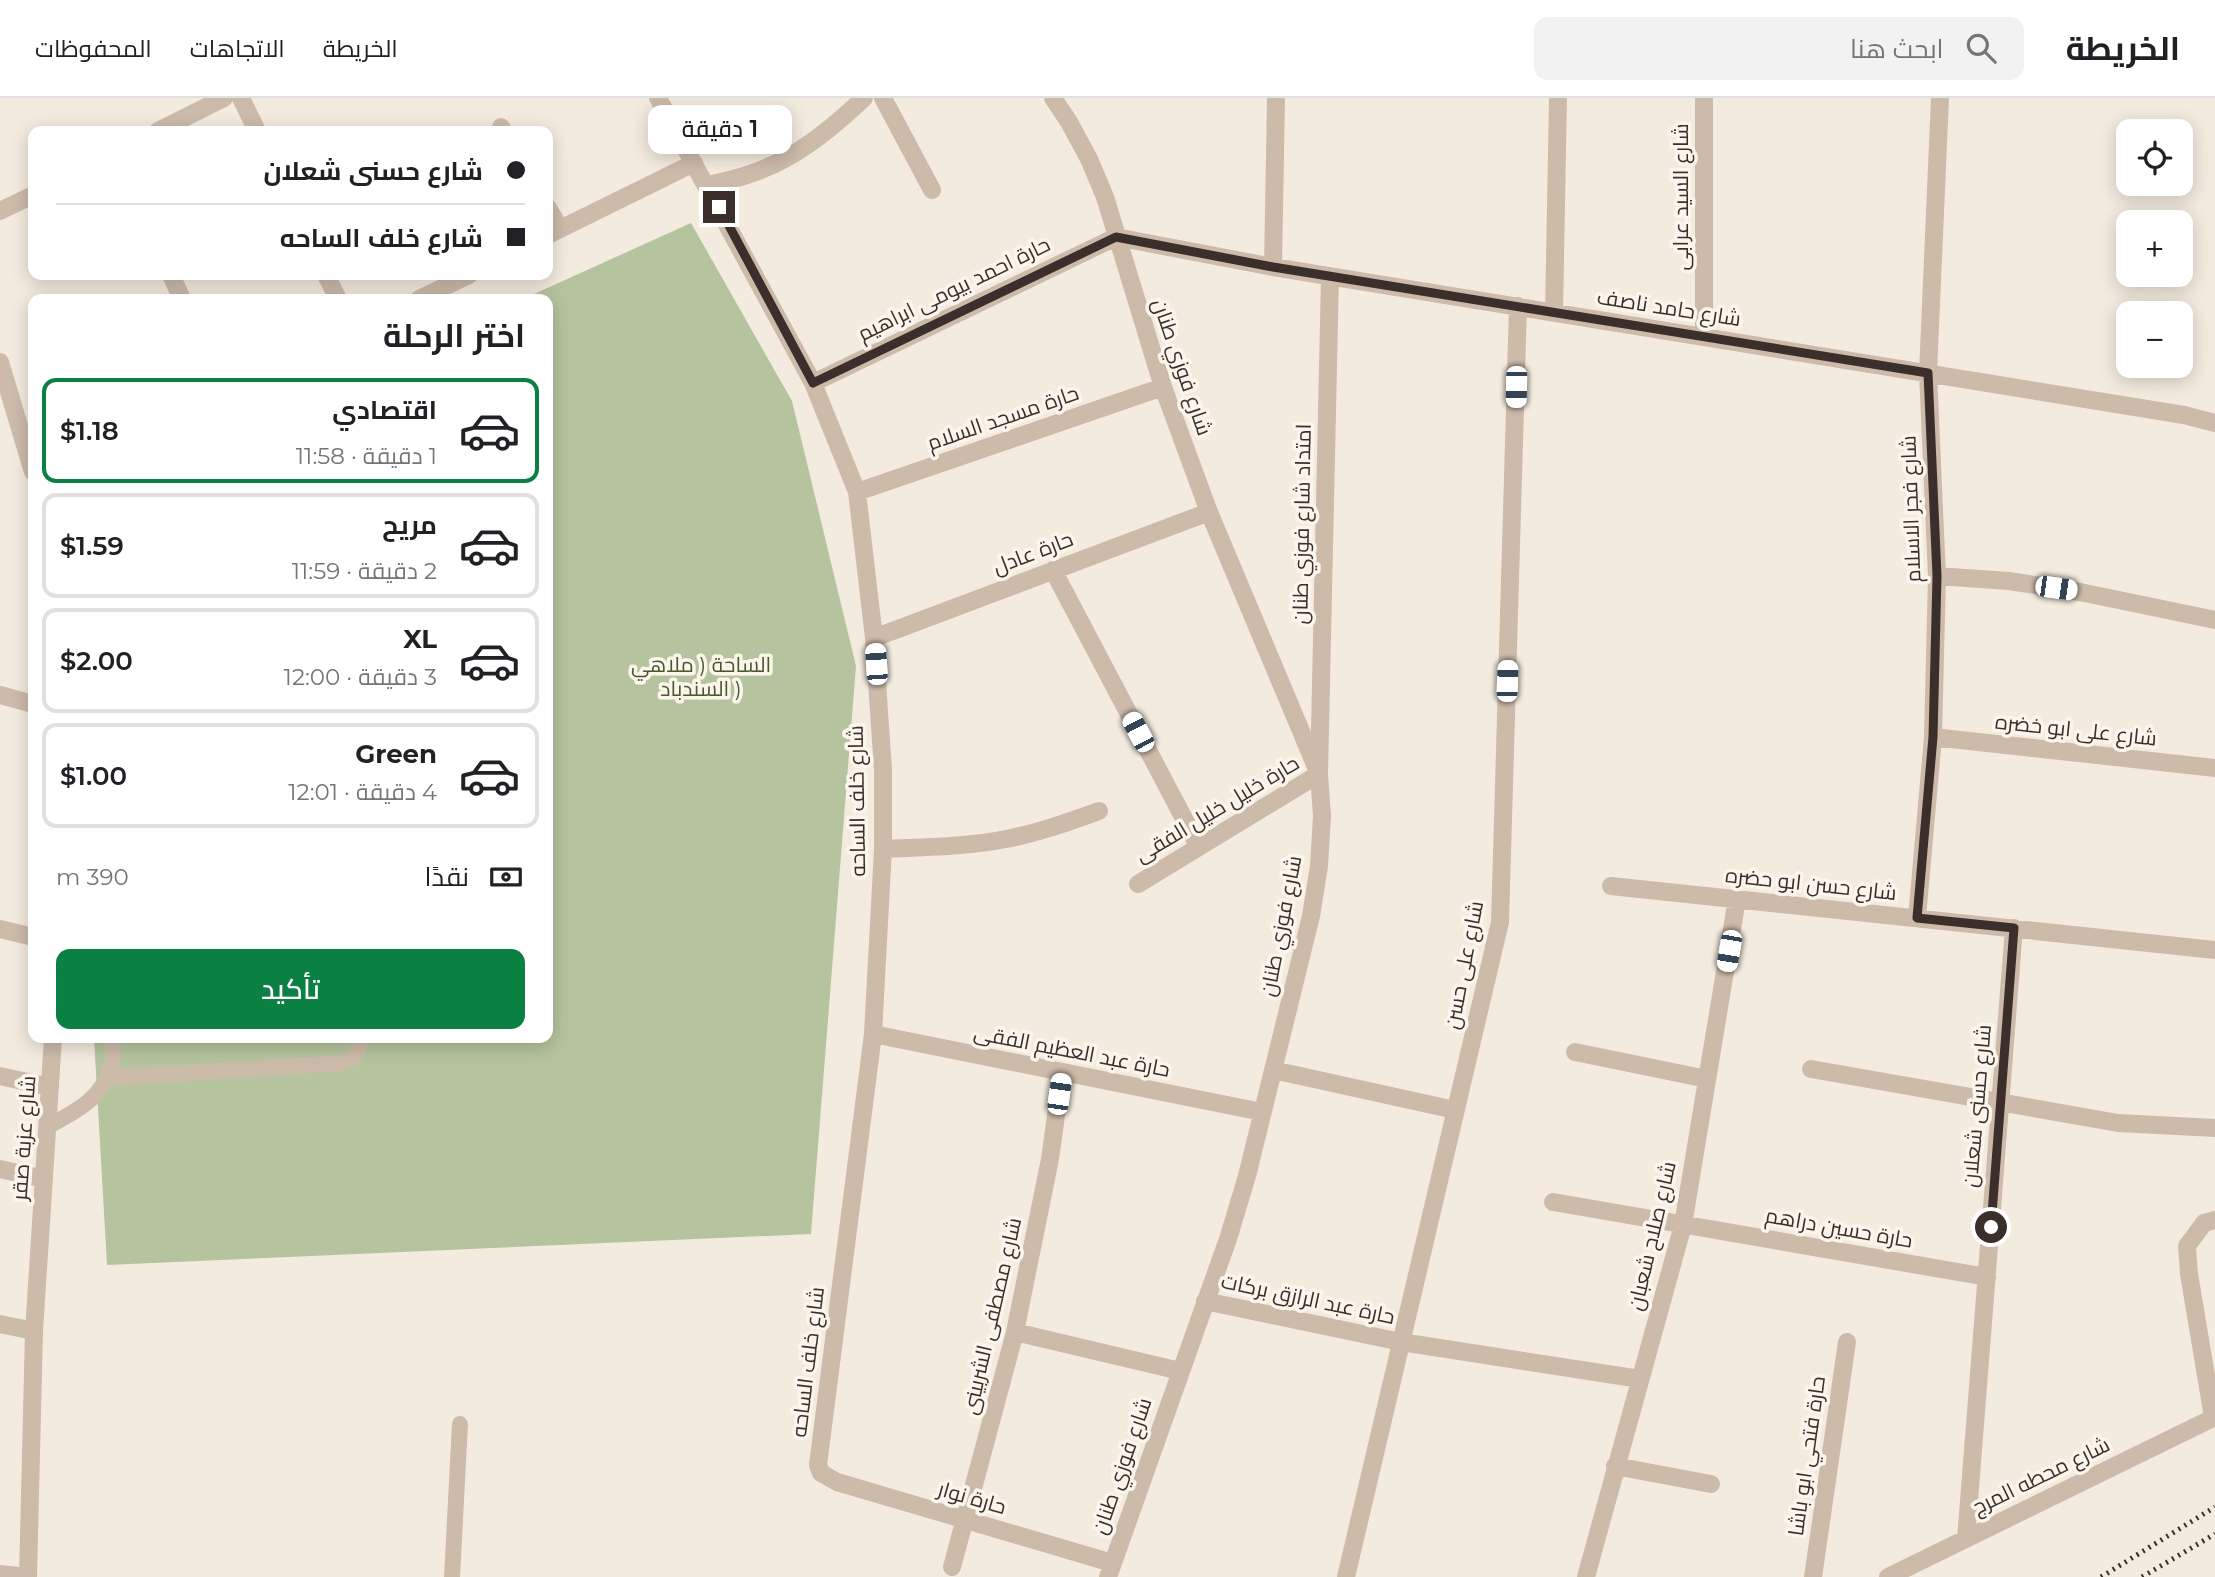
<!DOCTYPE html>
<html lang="ar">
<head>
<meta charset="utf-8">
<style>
  :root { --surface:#fff; --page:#f2f2f2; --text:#202124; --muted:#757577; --line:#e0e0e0; --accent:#0b8043 }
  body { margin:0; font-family:Montserrat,Cairo,sans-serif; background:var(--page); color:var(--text); direction:rtl; height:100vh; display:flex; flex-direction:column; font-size:26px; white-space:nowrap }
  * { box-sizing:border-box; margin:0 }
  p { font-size:23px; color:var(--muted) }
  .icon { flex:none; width:38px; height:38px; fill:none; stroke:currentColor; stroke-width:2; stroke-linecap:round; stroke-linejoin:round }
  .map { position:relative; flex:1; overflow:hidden; direction:ltr }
  .drawer { position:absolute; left:28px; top:196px; width:525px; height:749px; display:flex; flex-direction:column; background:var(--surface); border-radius:14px; box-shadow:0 4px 18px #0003; direction:rtl }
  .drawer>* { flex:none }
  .banner { position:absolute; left:28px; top:28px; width:525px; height:154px; border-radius:14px; box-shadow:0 4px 18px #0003; direction:rtl; display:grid; align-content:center; height:154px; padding:0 28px; background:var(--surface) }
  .buttons { position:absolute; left:2116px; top:21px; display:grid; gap:14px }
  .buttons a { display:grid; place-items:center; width:77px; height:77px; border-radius:14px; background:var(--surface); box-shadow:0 4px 18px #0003; font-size:35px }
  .end { position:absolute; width:32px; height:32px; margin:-16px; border:9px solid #3a2f2a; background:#fff; box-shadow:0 0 0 4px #fff }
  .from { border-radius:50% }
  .bubble { position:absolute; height:49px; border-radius:14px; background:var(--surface); box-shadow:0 4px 18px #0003; font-size:23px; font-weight:600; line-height:49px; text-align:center; direction:rtl }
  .car { position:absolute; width:21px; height:42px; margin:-21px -10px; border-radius:9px; box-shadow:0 0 5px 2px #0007; background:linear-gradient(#fff 24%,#345 0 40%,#fff 0 76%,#345 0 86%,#fff 0) }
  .banner b { display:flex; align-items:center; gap:24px; height:66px; font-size:26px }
  .banner b+b { border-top:2px solid var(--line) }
  .banner i { width:18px; height:18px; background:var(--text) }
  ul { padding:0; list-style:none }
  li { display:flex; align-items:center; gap:21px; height:105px; margin:0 14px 10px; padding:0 14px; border:4px solid var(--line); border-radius:14px }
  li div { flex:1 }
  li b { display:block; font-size:26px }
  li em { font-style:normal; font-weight:600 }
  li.current { border-color:var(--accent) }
  li>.icon { width:63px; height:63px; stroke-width:1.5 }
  h2 { padding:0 28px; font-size:32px; line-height:84px }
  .pay { display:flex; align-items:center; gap:18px; height:77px; padding:0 28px; font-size:26px }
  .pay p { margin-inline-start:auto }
  .action { display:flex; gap:14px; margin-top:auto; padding:14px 28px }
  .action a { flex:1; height:80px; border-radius:14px; background:var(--accent); color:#fff; font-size:28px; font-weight:600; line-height:80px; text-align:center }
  header { display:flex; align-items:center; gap:42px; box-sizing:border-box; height:98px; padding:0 35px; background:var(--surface); border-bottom:2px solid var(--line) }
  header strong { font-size:33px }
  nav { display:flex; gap:38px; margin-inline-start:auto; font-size:24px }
  .search { width:490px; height:63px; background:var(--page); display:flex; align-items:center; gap:18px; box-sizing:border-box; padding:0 24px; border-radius:14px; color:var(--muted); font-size:26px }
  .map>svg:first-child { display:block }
</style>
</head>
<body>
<header>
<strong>الخريطة</strong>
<div class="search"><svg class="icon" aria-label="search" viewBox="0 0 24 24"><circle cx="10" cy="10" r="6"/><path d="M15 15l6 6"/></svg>ابحث هنا</div>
<nav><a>الخريطة</a><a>الاتجاهات</a><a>المحفوظات</a></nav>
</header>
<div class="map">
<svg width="2215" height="1479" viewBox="0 0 2215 1479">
  <rect width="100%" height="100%" fill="#f4ebdf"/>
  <path fill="#b5c49e" d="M691,125L792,303L856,568L811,1136L107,1167L94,940H548V201H523Z"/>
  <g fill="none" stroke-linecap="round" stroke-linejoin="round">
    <path stroke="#cdbbaa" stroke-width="16" d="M107,980L341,965C355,960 360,955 360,940
      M47,1029C74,1014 103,1001 111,968C114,959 113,949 113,940
      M452,1479L460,1326"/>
    <path stroke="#cdbbaa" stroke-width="18" d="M241,0L257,33
      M658,0L813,285L857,394L874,540L883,672V751L873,936L818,1367L821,1375L837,1384L1112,1465
      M883,0L932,92
      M1053,0L1069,24L1089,61L1105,99L1163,289L1209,414L1319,676L1322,718L1319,768L1311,818L1247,1078L1228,1141L1108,1479
      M1704,0V239
      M501,29L503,33
      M158,33L224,0
      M707,87C721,84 736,81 750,76C795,61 830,32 864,0
      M548,110L560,131
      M0,113L33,97
      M548,137L694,65
      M1273,169L1276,0
      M171,177L182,201
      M326,177L338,201
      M419,201L469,177
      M1554,215L1558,0
      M0,264L33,374
      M813,285L1116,139L1273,169L2184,317L2215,325
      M857,394L1163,289
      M1053,472L1199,749
      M1937,478L2009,483L2080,494L2215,522
      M874,540L1209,414
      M0,597L33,606
      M1933,639L2215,670
      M883,751C924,749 966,749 1006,741C1038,735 1068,724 1099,713
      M1138,786L1319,676L1330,178
      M1611,788L2215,852
      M1917,820L1933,639L1937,478L1928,275L1940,0
      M0,831L33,839
      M873,936L1262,1014
      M1575,954L1707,981
      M1811,971L2118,1025L2215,1030
      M1273,972L1455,1012
      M0,978L50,989
      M0,1071L44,1081
      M1553,1104L1987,1179
      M1205,1203L1401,1244L1640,1281
      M0,1226L34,1233
      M1015,1234L1180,1273
      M2213,1319L2189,1176L2187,1148L2204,1125L2215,1122
      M1615,1368L1711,1386
      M1966,1441L2014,830
      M952,1469L1015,1234L1050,1061L1062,974
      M0,1476L27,1479
      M28,1479L34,1233L53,940
      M1346,1479L1500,824L1518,208
      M1586,1479L1683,1127L1737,801
      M1813,1479L1847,1244
      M1888,1479L2215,1319"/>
    <path stroke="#3a2f2a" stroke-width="5" stroke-dasharray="2 5" stroke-linecap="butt" d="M2101,1479L2215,1409
      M2142,1479L2215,1436"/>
  </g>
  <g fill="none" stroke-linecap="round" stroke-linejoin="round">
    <path stroke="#3a2f2a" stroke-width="9" d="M719,109L813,285L1116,139L1273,169L1928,275L1937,478L1933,639L1917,820L2014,830L1991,1129"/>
  </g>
  <g text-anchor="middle" stroke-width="7" stroke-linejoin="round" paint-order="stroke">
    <g font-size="21" fill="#3a2f2a" stroke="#fbf5ec">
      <text transform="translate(1681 99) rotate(-90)" y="7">شارع السيد عرابى</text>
      <text transform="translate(954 191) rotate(-26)" y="7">حارة احمد بيومى ابراهيم</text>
      <text transform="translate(1669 210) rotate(9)" y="7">شارع حامد ناصف</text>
      <text transform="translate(1182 269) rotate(71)" y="7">شارع فوزي طنان</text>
      <text transform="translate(1003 320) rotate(-19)" y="7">حارة مسجد السلام</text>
      <text transform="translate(1911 411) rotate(-92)" y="7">شارع فجر الاسلام</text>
      <text transform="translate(1302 426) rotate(-89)" y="7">امتداد شارع فوزي طنان</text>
      <text transform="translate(1033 455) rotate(-21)" y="7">حارة عادل</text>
      <text transform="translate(2076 632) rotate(6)" y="7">شارع على ابو خضره</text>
      <text transform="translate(857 703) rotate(-91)" y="7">شارع خلف الساحه</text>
      <text transform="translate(1217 711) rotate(-31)" y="7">حارة خليل خليل الفقى</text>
      <text transform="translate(1811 786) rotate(6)" y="7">شارع حسن ابو حضره</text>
      <text transform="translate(1281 828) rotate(-79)" y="7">شارع فوزي طنان</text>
      <text transform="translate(1464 867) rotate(-79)" y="7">شارع على حسن</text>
      <text transform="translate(1072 953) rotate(11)" y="7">حارة عبد العظيم الفقى</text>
      <text transform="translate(1977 1008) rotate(-85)" y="7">شارع حسنى شعلان</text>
      <text transform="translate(24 1040) rotate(-86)" y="7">شارع عزبة صقر</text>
      <text transform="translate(1839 1130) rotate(10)" y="7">حارة حسين دراهم</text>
      <text transform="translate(1652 1138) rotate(-77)" y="7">شارع صلاح شعبان</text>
      <text transform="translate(1308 1201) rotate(12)" y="7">حارة عبد الرازق بركات</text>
      <text transform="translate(992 1218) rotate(-77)" y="7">شارع مصطفى الشربينى</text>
      <text transform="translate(808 1264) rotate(-83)" y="7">شارع خلف الساحه</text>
      <text transform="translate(1807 1358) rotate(-82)" y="7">حارة فتحي ابو باشا</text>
      <text transform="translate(1122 1368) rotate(-71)" y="7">شارع فوزي طنان</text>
      <text transform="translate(2041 1378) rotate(-26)" y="7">شارع محطه المرج</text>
      <text transform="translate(972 1400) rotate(16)" y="7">حارة نوار</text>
    </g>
    <g font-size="21" fill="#47592d" stroke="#fbf5ec">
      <text x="701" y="574">الساحة ( ملاهي<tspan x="701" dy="24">السندباد )</tspan></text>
    </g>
  </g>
</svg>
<div class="buttons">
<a><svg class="icon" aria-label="locate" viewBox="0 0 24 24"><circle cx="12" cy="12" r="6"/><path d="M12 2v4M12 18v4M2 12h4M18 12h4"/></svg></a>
<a>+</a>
<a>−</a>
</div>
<i class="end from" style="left:1991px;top:1129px"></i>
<i class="end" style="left:719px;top:109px"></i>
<div class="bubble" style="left:648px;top:7px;width:144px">1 دقيقة</div>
<i class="car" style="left:1516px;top:289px;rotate:181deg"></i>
<i class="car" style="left:2056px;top:490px;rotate:98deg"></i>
<i class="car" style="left:876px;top:566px;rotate:356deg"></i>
<i class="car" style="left:1507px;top:583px;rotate:2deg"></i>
<i class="car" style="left:1138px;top:634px;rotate:332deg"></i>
<i class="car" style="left:1729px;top:853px;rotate:190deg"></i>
<i class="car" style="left:1059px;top:996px;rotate:8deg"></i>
<div class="banner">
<b><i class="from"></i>شارع حسنى شعلان</b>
<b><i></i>شارع خلف الساحه</b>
</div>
<section class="drawer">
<h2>اختر الرحلة</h2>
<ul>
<li class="current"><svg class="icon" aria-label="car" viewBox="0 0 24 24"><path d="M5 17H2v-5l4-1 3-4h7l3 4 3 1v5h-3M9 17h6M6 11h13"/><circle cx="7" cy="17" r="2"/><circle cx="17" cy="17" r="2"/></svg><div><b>اقتصادي</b><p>1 دقيقة · 11:58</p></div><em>$1.18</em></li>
<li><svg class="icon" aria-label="car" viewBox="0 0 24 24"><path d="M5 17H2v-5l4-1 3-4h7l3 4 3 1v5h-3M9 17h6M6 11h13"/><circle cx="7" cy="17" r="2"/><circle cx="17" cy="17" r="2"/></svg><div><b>مريح</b><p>2 دقيقة · 11:59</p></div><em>$1.59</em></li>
<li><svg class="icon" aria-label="car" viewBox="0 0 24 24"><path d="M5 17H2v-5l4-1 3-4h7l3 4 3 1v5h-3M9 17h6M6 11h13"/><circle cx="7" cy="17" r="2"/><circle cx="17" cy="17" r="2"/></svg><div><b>XL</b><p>3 دقيقة · 12:00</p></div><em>$2.00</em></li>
<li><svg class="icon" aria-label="car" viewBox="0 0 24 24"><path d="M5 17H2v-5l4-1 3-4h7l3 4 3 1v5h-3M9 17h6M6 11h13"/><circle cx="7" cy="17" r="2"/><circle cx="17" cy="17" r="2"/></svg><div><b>Green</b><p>4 دقيقة · 12:01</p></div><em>$1.00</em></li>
</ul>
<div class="pay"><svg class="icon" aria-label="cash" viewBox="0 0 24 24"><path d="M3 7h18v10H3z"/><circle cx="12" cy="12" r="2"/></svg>نقدًا<p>390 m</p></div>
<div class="action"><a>تأكيد</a></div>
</section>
</div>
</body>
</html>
